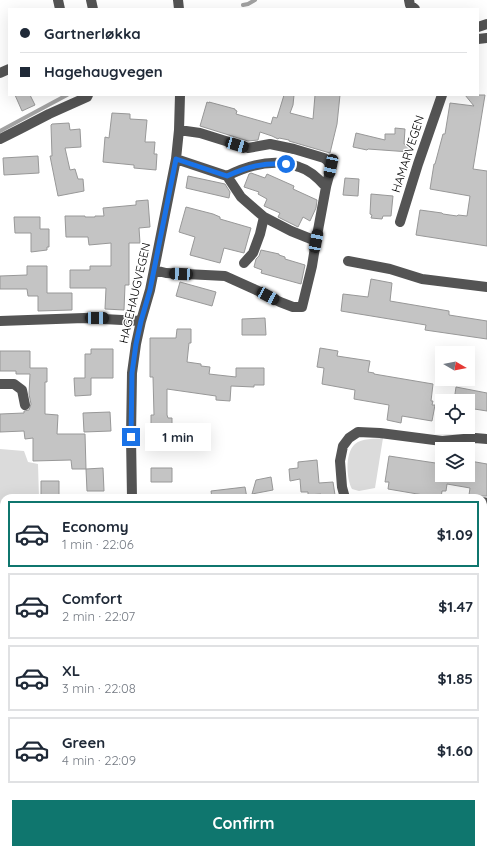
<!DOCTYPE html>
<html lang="en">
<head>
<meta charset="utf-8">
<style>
  :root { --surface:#fff; --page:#f2f2f3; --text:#1f2937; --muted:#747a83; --line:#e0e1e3; --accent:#0f766e }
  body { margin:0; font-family:Quicksand,sans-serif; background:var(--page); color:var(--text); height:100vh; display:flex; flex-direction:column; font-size:15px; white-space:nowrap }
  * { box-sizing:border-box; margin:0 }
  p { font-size:13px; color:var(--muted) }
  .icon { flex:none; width:22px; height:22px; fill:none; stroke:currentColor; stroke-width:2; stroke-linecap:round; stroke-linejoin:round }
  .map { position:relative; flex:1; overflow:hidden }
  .sheet { position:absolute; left:0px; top:494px; width:487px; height:360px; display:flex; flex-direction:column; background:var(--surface); border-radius:12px 12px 0 0; box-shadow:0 4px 16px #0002 }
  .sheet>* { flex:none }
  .top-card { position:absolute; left:8px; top:8px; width:471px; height:88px; border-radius:0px; box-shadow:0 4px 16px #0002; display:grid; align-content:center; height:88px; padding:0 12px; background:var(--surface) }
  .needle { width:26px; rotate:99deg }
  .tools { position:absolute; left:435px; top:346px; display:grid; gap:8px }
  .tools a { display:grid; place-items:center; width:40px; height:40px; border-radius:0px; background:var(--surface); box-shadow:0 4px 16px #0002; font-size:20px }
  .end { position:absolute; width:18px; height:18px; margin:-9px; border:5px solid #1a73e8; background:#fff; box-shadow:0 0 0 2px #fff }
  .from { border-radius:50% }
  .bubble { position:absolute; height:28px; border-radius:0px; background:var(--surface); box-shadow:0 4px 16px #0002; font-size:13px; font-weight:800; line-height:28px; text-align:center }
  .car { position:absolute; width:12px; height:24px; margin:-12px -6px; border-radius:5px; box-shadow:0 0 3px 1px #0007; background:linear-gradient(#222 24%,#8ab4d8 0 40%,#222 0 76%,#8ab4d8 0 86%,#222 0) }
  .top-card b { display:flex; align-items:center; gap:14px; height:38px; font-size:15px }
  .top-card b+b { border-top:1px solid var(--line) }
  .top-card i { width:10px; height:10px; background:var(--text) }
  ul { padding:7px 0 0; list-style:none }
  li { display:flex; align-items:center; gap:12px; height:66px; margin:0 8px 6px; padding:0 4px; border:2px solid var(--line); border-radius:0px }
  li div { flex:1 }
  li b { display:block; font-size:15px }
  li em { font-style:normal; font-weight:800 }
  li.selected { border-color:var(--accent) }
  li>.icon { width:36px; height:36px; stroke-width:1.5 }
  .cta { display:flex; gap:8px; margin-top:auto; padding:8px 12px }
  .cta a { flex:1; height:46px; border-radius:0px; background:var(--accent); color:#fff; font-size:16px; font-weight:800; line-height:46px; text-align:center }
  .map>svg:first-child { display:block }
</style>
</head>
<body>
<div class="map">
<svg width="487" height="854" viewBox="0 0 487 854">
  <rect width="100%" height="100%" fill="#fff"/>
  <path fill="#dbdbdb" d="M383,438L375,488L359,491L352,489C346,478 345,453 355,444C362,438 374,439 383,438Z
    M0,449L24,451L28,462L38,464L39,498H4V539L0,527Z"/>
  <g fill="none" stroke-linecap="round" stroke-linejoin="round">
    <path stroke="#a2a2a2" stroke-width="4" d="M243,5L248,4L255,0
      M0,131L67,95"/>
  </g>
  <path fill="#c4c4c4" stroke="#989898" d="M15,95H30L35,105L22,111Z
    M284,95H294L293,105L290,113L313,119L315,95H340L337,124L330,153L289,141V140L279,138L278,139L272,136L260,132L258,140L248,141L200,126L207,102L209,103V102L235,109V110L237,111L236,114L271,124L273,117L277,118Z
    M465,95H485L473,169L487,171V246L416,235L420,210L442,213L443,214L457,216L458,215L467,216L470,196L430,189L434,164H435L443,134H445L450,103L474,106Z
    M112,113L130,114V119L147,120L145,142H155L154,154H157L156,170L134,168V165L103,162L105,137L109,138Z
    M69,123L70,130L80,129L81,147L65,148L70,170L75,169L78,179H83L84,191L58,196L50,156H52L51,125L52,124Z
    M395,128L405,129L404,144L411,146L410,152L368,149L367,150L353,147L356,133L385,140V134H395Z
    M38,156L39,173L4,175L3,158Z
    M251,173L265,178L267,174L294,186L293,189L317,200L316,208L310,221L303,217L298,227L278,217L280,213L264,206L267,199L258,194L259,192L244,187L249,174Z
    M188,176L225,184L230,192L229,198L186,188Z
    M345,178L359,179L358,196L343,195Z
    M371,194L393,196L391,216H383L382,219L371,218L372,215L370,214Z
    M148,200L150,227L139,228L140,243H129V285H125L124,310L105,309L106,288H70V270H90V266H111V243L89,245L88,237H66L65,216H85V217H95V216H104L103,208L136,205V201Z
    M186,207L213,214L220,217V219L251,228L244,253L224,248L220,263L190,255L195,237L179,232Z
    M14,217H40V229H49V247H47V250L31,252V233H15Z
    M261,250L279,254V255L285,257V259L305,265L301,284L261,273L262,270L254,267L256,259L259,256Z
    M27,266H47V293H72V310L38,311V296H28L27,289H0V276L27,275Z
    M371,279L392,283L390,301L449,311V315L487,321V339L425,330L426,325L341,311L343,294L368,297Z
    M180,282L216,292L212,306L176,296Z
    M265,318L266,335H242V319Z
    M177,329H191V343H189L187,362L201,364V366L210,367L209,374L236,377V368H264V385H254V387L231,386L230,401L216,400V396L167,389V415L168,418H172V446H150V436H151V415H154L153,377H150V338H176Z
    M320,348L338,351L337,356L370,361L368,372L374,373V374L433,384L431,401H433L432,405H435L432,421L402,416L401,423L387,420L389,405L354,399L355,390L322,384L324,368L317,367Z
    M91,349H113V378H91V395L75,396L74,378H85V354H91Z
    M0,351H30V368H47V382H45V414L58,415L57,434H85L86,469H72L71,460L33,461V438L25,439L24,431L0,432V414L24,413V411L29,410L31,404L29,394L30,374H16V371H0Z
    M456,387L487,393V411L468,408V401H454Z
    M110,412L111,431L84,432L83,413Z
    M389,456L442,464V475H468L470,461L487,464V496H482L480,497L469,495L470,488L447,484L446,491H442L441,498L388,489L389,482H385Z
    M317,460L319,483L333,482L335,495L322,497L321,494L308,495V492H301L300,479L290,481L289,469L298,468V462Z
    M103,468L104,491H87L86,469Z
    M151,468H172V482H151Z
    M271,477L273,490L252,494L256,480Z
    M41,481H59V498H41Z
    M245,487L247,498H212L211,491Z"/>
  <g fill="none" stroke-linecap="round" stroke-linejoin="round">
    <path stroke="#545454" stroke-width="10" d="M58,0L60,9
      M91,0L93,9
      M178,0L179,9
      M409,0L410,5L415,9
      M478,27L487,24
      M478,39L487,38
      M0,73L9,69
      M179,130L200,133L248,148L270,144L294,149L324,158C335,164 328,177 326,187
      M0,139L20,129L49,114L87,97L88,95
      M227,176C249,165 275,158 299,167C310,170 319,179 326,187L316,241
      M400,222L418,164L442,95
      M348,261L390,269L422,279L487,287
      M244,263L253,253L260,234L264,217
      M154,270L166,273L225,276L256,290L280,302L293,307H302L312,266L316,241L291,231L264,217L241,197L227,176L176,159
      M0,321L84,318L141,321
      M0,384H14L22,390L25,405
      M132,498L131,437L132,373L136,344L141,321L150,290L176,159L179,130L180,95
      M345,498L342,487L340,461L343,446L349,438L358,432L380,433L442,441L475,438L487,439
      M483,502L487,503
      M0,588H4
      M483,697L487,695
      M0,740L4,741
      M124,850L125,854"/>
  </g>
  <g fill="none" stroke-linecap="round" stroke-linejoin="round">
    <path stroke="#1a73e8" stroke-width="5" d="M131,437L132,373L136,344L141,321L150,290L176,159L227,176C248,166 263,163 286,164"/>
  </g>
  <g text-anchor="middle" stroke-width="3" stroke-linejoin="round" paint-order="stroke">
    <g font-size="12" fill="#000" stroke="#fff">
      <text transform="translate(408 154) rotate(-72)" y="4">HAMARVEGEN</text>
      <text transform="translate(135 293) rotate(-77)" y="4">HAGEHAUGVEGEN</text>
    </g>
  </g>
</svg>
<div class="tools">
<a><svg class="needle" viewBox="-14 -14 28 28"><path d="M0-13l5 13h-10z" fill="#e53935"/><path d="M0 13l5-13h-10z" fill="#747a83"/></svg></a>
<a><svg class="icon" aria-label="locate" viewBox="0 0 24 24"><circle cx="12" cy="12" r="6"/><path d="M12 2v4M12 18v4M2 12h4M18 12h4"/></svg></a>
<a><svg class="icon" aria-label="layers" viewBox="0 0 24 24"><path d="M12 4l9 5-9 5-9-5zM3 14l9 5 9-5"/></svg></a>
</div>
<i class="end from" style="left:286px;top:164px"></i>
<i class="end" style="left:131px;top:437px"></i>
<div class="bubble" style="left:145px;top:423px;width:66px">1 min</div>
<i class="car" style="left:237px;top:145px;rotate:106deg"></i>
<i class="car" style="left:331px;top:166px;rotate:192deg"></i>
<i class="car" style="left:316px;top:241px;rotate:11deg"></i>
<i class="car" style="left:181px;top:274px;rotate:273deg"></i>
<i class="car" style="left:268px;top:296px;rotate:118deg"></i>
<i class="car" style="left:97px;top:318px;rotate:91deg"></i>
<div class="top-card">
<b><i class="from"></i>Gartnerløkka</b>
<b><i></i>Hagehaugvegen</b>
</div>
<section class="sheet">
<ul>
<li class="selected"><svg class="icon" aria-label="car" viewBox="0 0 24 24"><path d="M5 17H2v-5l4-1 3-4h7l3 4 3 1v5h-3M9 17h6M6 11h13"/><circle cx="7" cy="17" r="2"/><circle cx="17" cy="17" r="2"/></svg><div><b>Economy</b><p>1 min · 22:06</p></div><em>$1.09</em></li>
<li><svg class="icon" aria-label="car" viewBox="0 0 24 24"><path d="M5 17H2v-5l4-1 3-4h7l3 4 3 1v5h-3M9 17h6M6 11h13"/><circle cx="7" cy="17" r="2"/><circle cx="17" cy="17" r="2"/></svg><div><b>Comfort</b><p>2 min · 22:07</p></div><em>$1.47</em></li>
<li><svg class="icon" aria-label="car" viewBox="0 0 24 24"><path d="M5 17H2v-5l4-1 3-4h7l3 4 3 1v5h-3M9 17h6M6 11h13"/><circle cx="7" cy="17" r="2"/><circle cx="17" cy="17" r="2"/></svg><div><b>XL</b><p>3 min · 22:08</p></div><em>$1.85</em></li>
<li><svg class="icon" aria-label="car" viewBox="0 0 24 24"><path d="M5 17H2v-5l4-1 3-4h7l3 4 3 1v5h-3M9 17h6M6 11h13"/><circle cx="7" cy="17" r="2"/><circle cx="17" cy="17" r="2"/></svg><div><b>Green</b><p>4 min · 22:09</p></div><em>$1.60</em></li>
</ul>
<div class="cta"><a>Confirm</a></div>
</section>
</div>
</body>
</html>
